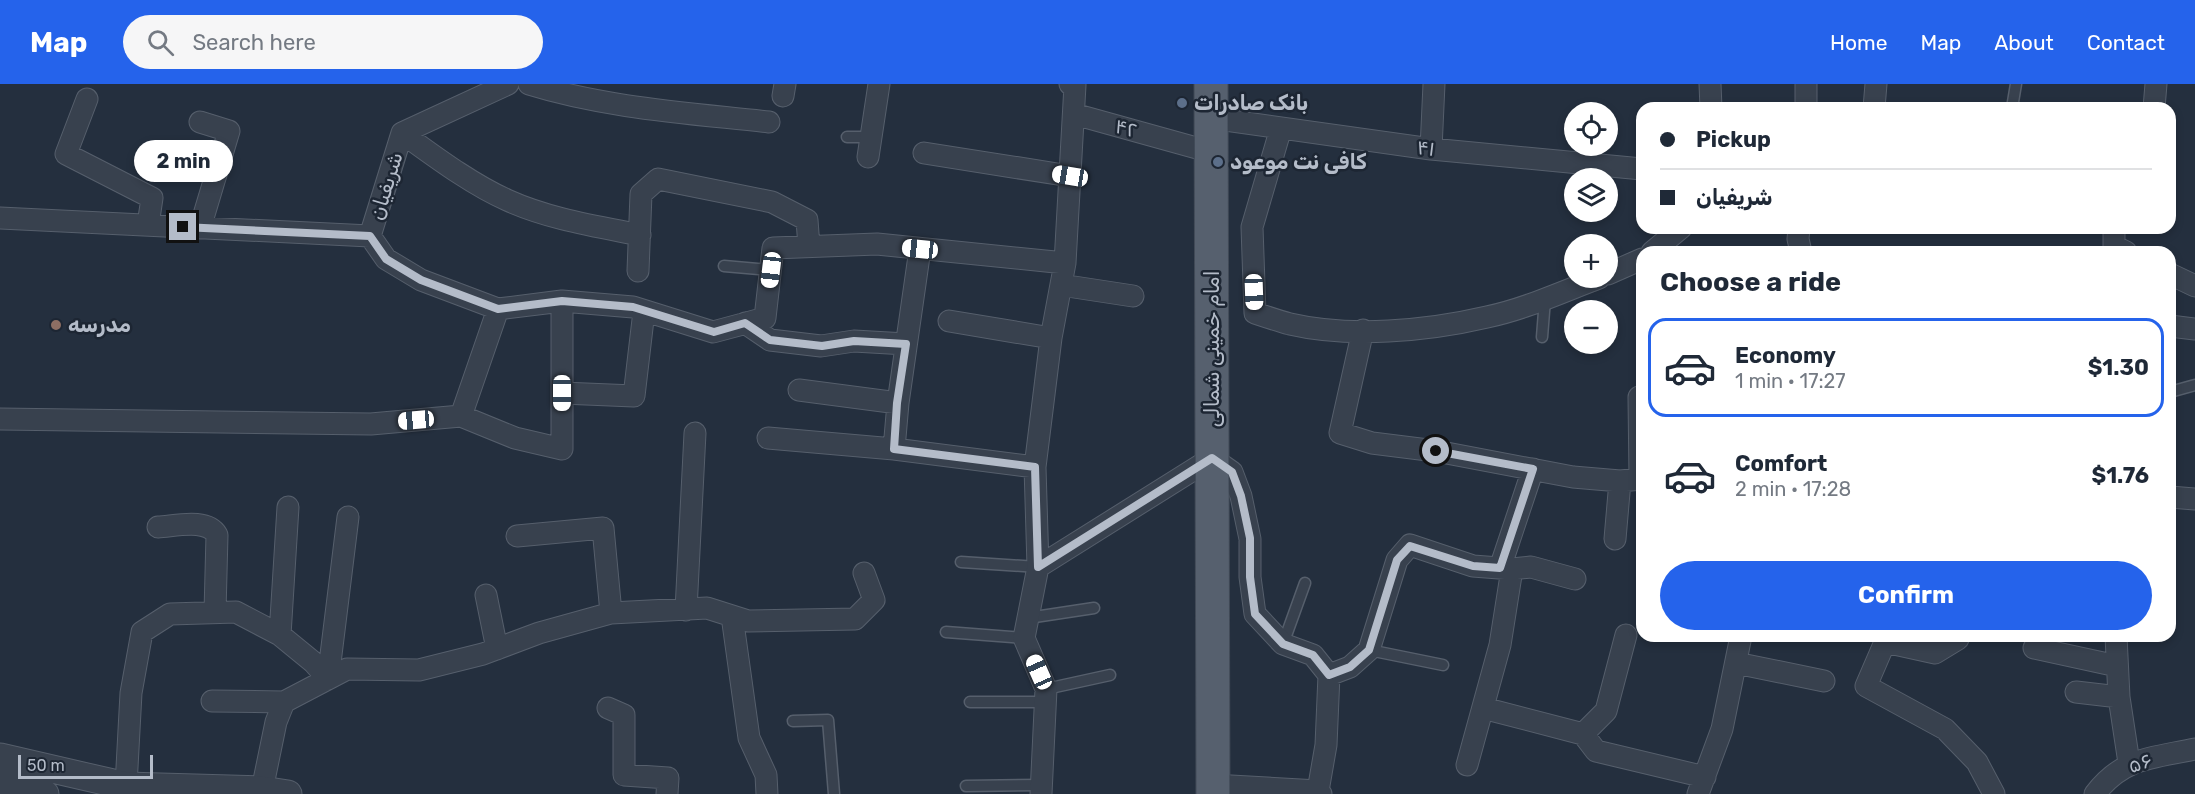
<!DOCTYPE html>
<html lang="en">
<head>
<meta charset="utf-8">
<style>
  :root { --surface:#fff; --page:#f6f6f7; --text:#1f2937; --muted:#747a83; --line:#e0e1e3; --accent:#2563eb }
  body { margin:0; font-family:Rubik,Vazirmatn,sans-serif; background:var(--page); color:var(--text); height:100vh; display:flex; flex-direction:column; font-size:22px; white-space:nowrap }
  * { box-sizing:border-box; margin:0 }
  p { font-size:20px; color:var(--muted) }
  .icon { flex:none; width:33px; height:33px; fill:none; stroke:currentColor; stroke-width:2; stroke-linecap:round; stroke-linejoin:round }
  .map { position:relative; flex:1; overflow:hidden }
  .drawer { position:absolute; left:1636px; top:162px; width:540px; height:396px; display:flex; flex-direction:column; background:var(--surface); border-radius:18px; box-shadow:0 3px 9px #0003 }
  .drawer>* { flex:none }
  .hud { position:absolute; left:1636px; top:18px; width:540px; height:132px; border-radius:18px; box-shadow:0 3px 9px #0003; display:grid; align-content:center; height:132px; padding:0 24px; background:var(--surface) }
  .tools { position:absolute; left:1564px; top:18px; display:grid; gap:12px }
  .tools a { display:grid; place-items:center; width:54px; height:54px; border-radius:50%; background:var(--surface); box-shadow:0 3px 9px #0003; font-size:30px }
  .scale { position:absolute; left:18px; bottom:15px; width:135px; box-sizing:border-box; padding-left:6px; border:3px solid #b4bcc9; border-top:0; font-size:16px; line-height:21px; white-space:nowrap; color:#b4bcc9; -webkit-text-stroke:4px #1d2633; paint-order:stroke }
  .end { position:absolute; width:27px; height:27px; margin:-14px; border:8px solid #b4bcc9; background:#111; box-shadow:0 0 0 3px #111 }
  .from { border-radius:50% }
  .bubble { position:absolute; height:42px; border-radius:21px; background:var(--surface); box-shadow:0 3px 9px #0003; font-size:20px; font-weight:700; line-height:42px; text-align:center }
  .car { position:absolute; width:18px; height:36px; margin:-18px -9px; border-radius:8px; box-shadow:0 0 4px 2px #0007; background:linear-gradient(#fff 24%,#345 0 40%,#fff 0 76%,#345 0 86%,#fff 0) }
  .hud b { display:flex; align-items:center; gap:21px; height:57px; font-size:22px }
  .hud b+b { border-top:2px solid var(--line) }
  .hud i { width:15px; height:15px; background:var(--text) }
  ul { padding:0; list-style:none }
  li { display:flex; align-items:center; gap:18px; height:99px; margin:0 12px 9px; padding:0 12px; border:3px solid transparent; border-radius:18px }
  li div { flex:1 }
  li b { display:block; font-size:22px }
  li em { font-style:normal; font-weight:700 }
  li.on { border-color:var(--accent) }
  li>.icon { width:54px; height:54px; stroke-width:1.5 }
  h2 { padding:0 24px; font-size:27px; line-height:72px }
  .primary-button { display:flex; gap:12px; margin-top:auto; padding:12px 24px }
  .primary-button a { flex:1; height:69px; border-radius:36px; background:var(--accent); color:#fff; font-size:24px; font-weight:700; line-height:69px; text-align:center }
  header { display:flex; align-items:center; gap:36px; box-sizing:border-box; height:84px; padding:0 30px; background:var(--accent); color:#fff }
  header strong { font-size:28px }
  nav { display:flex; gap:33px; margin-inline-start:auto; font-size:21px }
  .search { width:420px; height:54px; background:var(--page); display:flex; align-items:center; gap:15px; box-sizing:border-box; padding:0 21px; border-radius:33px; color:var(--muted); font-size:22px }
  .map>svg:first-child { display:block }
</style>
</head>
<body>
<header>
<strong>Map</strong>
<div class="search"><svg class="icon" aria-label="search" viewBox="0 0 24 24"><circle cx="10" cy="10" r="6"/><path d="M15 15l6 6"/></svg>Search here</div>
<nav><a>Home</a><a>Map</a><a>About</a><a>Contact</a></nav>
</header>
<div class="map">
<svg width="2195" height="710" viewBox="0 0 2195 710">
  <rect width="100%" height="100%" fill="#242f3e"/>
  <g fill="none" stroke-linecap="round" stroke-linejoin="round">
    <defs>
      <path id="service" d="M2012,24L2016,0
        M847,53H871
        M724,182L771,186
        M1542,253L1545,215
        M2170,308L2195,301
        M961,478L1038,483
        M1028,534L1094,524
        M946,548L1024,554
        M1283,560L1305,499
        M1369,566L1443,581
        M1046,605L1110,591
        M970,618H1046
        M793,637L828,636L834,710
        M966,702L1042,701"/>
      <path id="minor" d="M529,0C606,24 689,29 769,38
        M1710,0L1711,24
        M783,12L785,0
        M87,15L66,70L152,114L148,141
        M1806,24V0
        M1874,24L1876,0
        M2154,24L2156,0
        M1074,30L1211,68
        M1211,34L1431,65L1642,85
        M1281,44L1252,143L1255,229C1267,233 1279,237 1290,240C1350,254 1427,247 1487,233C1525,225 1562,208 1599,194
        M402,49C434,72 471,100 507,116C549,135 595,142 640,151
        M1431,65L1434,0
        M924,69L1070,92
        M868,73L879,0
        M0,134L370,152L402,49L508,0
        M200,144L229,47L200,38
        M1799,144L1798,155L1801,168
        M2114,144V162L2126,168
        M370,152L386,175L421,196L498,225
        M1652,168L1681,144
        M638,187L641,110L658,95L772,118L807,136L809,163
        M1608,190L1642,175
        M2170,190L2195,202
        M1061,201L1133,212
        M949,237L1051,254
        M745,239L770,256L821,262L854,257L906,260
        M2170,242L2195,245
        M1363,246L1340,349L1372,359L1436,367L1573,393L1620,397L1642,395
        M799,306L898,319
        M562,309L634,312L644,227
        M1639,313L1640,395
        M461,332L515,354L562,365V217
        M0,335L371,340L461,332L498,225L562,217L633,223L713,248L765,234L773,164L877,160L1065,179
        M768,354L894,365L1035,383
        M894,365L898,319L920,165
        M2170,413L2195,415
        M158,443C176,442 207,434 217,451L215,528
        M517,452L603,444L611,529
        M1615,455L1620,397
        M1038,483L1212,374L1232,388L1241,412L1250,455V493L1255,530L1283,560L1313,571L1329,591L1326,661L1318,707L1321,710
        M1500,484L1533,385
        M486,511L497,565
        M686,526L695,349
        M732,532L749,654L766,691L767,710
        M280,551L288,423
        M1959,552L1958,555L1935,569L1885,558L1866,602L1945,645L1977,678L1994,710
        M2116,552L2119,613L2129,679
        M2034,564L2117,582
        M1736,579L1824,597
        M1329,591L1350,583L1369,566L1397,476L1410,461L1473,482L1512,485L1531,483L1575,495
        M328,595L348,433
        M2076,608L2119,613
        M212,617L284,618
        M608,624L624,631V691L668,694L667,710
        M1483,624L1583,650L1596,667L1705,693
        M1583,650L1606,627L1626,551
        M1467,681L1500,561L1512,485
        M1213,701L1318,707
        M126,702L131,609L142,548L170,530L236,528L280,551L313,578L328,595
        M262,706L276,638L284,618L347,585L419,586L483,570L539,549L611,529L707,524L748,537L855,535L874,516L864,489
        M1041,710L1046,605L1024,554L1038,483L1035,383L1051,254L1065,179L1075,1L1070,0
        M1698,710L1722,645L1741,552
        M2095,710C2123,673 2153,674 2195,665"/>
      <path id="tertiary" d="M0,673L126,702L262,706L288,710
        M0,699L45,710"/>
      <path id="primary" d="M1211,0L1213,710"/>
    </defs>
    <use href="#service" stroke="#565f6c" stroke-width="13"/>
    <use href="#minor" stroke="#565f6c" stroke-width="23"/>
    <use href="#tertiary" stroke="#565f6c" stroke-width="29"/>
    <use href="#primary" stroke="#414a57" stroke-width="35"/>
    <use href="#service" stroke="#38414e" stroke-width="10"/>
    <use href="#minor" stroke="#38414e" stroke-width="21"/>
    <use href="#tertiary" stroke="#38414e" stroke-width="27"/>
    <use href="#primary" stroke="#56606e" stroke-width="33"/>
  </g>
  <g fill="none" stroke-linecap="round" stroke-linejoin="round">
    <path stroke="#b4bcc9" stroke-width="8" d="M183,143L370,152L386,175L421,196L498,225L562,217L633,223L714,248L745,239L770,256L822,262L854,257L906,260L897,319L894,365L1035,383L1038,483L1212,374L1232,388L1241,412L1250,454V493L1255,530L1283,560L1313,571L1329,591L1350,583L1369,566L1397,476L1410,462L1473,482L1500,484L1533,385L1436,367"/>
  </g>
  <g fill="#5c6f8a" stroke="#1d2633" stroke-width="2">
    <circle cx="1182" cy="19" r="6"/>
    <circle cx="1218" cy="78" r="6"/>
  </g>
  <circle fill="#8d6e63" stroke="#1d2633" stroke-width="2" cx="56" cy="241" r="6"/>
  <g text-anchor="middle" stroke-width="5" stroke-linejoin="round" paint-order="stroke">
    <g font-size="21" font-weight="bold" fill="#b4bcc9" stroke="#1d2633" text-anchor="start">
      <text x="1194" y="26">بانک صادرات</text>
      <text x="1230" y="85">کافی نت موعود</text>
      <text x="68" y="248">مدرسه</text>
    </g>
    <g font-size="21" fill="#b4bcc9" stroke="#1d2633">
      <text transform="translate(1126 44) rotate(15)" y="7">۴۲</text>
      <text transform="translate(1426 64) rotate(7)" y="7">۴۱</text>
      <text transform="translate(386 102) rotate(-73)" y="7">شریفیان</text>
      <text transform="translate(1212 265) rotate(-90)" y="7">امام خمینی شمالی</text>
      <text transform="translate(2140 679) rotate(-18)" y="7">۵۶</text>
    </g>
  </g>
</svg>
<div class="tools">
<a><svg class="icon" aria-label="locate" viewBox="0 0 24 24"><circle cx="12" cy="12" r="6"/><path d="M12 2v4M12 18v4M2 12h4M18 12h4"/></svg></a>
<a><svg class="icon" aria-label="layers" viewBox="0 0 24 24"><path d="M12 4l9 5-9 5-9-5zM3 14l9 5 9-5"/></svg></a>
<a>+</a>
<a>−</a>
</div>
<div class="scale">50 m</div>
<i class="end from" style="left:1436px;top:367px"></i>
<i class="end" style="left:183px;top:143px"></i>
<div class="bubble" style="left:134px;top:56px;width:99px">2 min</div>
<i class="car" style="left:1070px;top:92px;rotate:279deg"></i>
<i class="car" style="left:920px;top:165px;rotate:276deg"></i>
<i class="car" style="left:771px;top:186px;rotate:187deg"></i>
<i class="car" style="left:1254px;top:208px;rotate:178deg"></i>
<i class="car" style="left:562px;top:309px;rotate:180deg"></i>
<i class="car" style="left:416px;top:336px;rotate:265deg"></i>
<i class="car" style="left:1039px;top:588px;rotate:336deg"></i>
<div class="hud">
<b><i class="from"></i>Pickup</b>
<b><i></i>شریفیان</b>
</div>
<section class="drawer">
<h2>Choose a ride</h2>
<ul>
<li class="on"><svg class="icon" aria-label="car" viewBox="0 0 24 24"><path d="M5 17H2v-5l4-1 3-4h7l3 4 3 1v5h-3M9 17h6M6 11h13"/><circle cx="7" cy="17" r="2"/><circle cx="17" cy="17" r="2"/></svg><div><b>Economy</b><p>1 min · 17:27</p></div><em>$1.30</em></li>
<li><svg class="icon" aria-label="car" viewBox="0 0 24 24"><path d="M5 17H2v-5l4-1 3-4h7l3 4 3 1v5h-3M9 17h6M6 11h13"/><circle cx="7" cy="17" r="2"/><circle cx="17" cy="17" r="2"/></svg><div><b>Comfort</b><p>2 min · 17:28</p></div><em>$1.76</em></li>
</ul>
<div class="primary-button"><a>Confirm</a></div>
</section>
</div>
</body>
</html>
